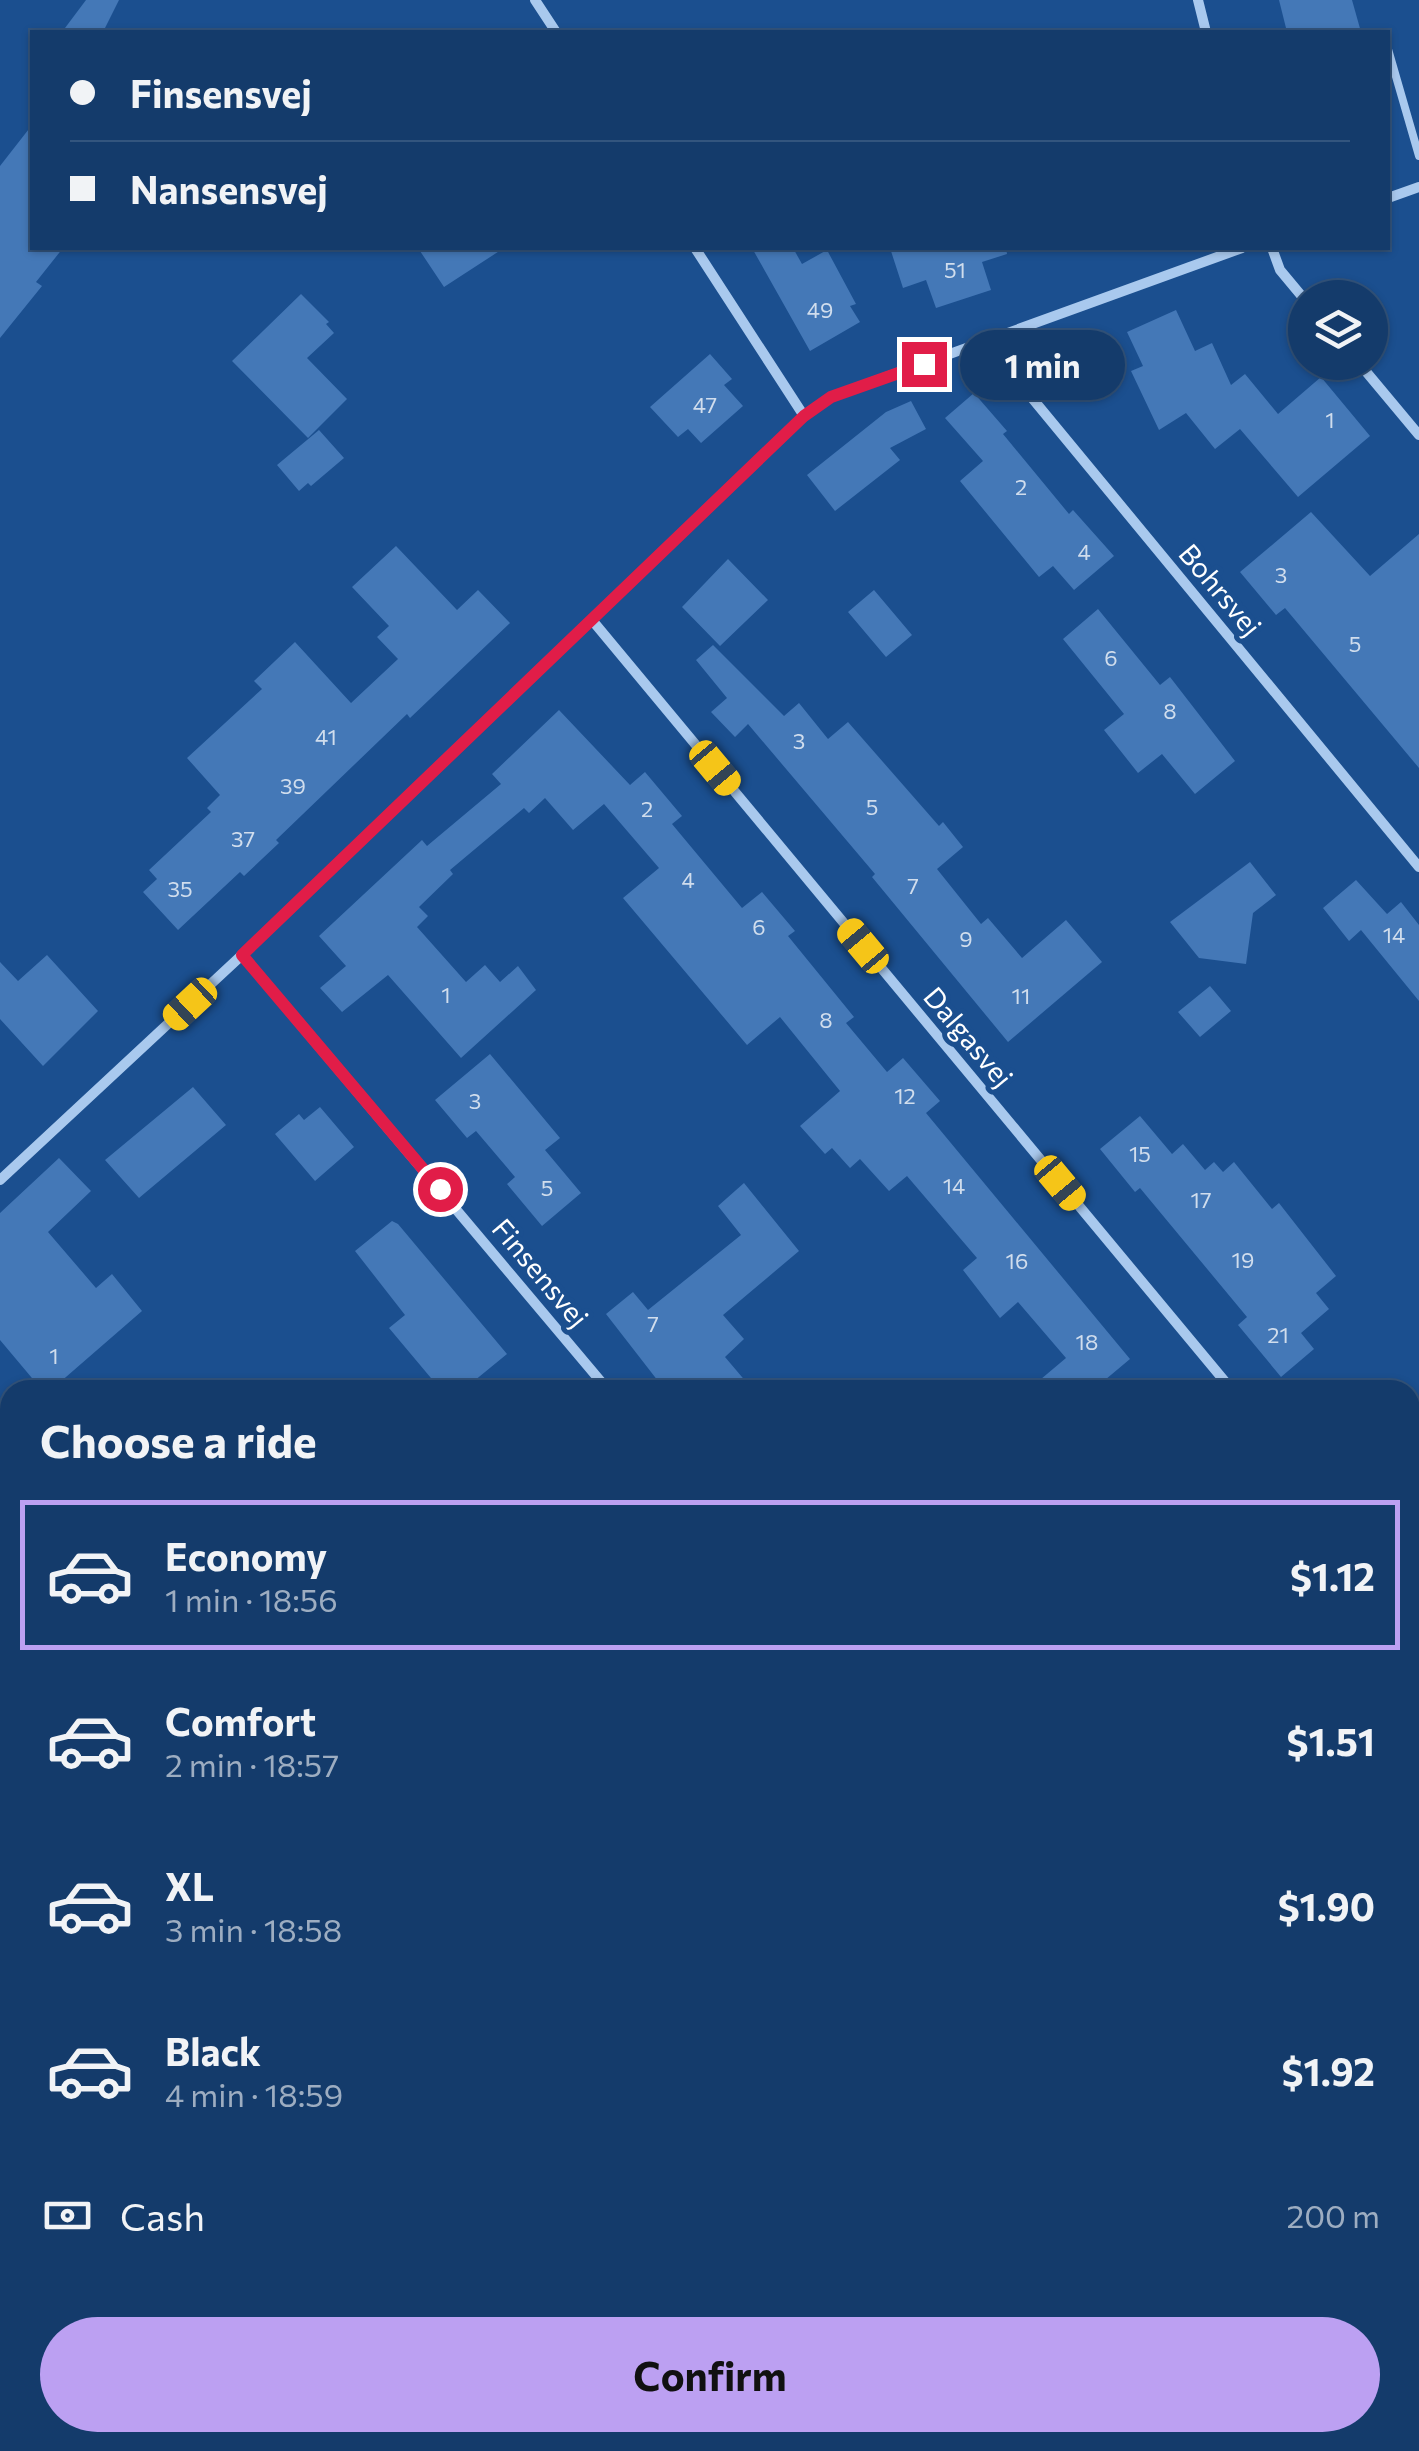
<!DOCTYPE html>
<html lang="en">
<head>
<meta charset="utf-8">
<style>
  :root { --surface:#143b6b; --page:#214673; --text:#f1f3f6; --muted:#9dadc1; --line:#33557e; --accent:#bca0f2 }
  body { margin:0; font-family:Commissioner,sans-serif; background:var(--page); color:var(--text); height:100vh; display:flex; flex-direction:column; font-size:38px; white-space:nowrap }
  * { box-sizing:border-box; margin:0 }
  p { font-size:32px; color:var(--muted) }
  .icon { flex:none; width:55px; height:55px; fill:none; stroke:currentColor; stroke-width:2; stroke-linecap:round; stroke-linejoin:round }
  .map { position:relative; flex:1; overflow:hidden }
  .details { position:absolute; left:0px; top:1380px; width:1420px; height:1072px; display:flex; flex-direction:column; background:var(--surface); border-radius:30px 30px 0 0; box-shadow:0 2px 8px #0004,0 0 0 2px var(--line) }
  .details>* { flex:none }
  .top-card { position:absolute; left:30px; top:30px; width:1360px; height:220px; border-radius:0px; box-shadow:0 2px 8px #0004,0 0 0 2px var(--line); display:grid; align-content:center; height:220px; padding:0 40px; background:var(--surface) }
  .fabs { position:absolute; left:1288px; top:280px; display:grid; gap:20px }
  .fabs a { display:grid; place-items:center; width:100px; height:100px; border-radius:50%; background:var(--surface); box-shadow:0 2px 8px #0004,0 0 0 2px var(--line); font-size:50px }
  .end { position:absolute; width:45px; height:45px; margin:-22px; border:12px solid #e11d48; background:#fff; box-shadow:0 0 0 5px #fff }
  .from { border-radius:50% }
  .bubble { position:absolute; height:70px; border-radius:35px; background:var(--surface); box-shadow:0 2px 8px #0004,0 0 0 2px var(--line); font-size:32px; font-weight:700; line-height:70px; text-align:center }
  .car { position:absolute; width:30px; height:60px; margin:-30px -15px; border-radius:12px; box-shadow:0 0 8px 2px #0007; background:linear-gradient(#f5c518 24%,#345 0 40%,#f5c518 0 76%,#345 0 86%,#f5c518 0) }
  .top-card b { display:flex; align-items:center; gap:35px; height:95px; font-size:38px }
  .top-card b+b { border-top:2px solid var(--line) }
  .top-card i { width:25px; height:25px; background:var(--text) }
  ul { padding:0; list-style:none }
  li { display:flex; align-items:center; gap:30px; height:150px; margin:0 20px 15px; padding:0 20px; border:5px solid transparent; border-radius:0px }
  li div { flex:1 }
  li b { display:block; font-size:38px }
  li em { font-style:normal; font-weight:700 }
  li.current { border-color:var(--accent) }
  li>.icon { width:90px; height:90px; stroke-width:1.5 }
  h2 { padding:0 40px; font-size:45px; line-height:120px }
  .pay { display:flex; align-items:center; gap:25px; height:110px; padding:0 40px; font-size:38px }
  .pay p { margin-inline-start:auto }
  .primary-button { display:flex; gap:20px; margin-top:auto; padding:20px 40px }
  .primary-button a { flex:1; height:115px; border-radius:60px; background:var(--accent); color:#111; font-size:40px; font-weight:700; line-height:115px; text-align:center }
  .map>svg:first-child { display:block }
</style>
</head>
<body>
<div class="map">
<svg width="1419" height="2451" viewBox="0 0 1419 2451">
  <rect width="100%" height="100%" fill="#1b4f8f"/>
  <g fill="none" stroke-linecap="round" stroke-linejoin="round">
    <path stroke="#9cc4f0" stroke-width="12" d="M1410,1527L1419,1523
      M0,2426L10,2418"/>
  </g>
  <path fill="#4478b7" d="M86,0H119L103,32H62Z
    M1279,0H1352L1361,32H1287Z
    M32,125V248H63L36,282L42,286L0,338V166Z
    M418,248H504L444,287Z
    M752,248H793L802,264L827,250L856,304L850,306L860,322L810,351Z
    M890,248H1006L1007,254L982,262L991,290L936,308L926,280L903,288Z
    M301,294L329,322L326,324L334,333L307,358L347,399L308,438L232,361Z
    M1176,310L1195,351L1212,343L1231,385L1245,374L1278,414L1321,377L1370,436L1298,497L1240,429L1215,449L1186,413L1159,430L1131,371L1143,366L1127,332Z
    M710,354L732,379L724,385L743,406L701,443L688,429L678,437L650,407Z
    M974,393L1007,431L1003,434L1069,514L1073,510L1114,556L1074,590L1053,566L1039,577L960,481L983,461L945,418Z
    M911,401L926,429L890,448L900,460L835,511L807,475L886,412Z
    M319,430L344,458L311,486L308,483L299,491L277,465Z
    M1311,512L1370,576L1419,534V768L1285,608L1276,615L1240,572Z
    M396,546L457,610L478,590L510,623L410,718L407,714L276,840L279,843L244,876L240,872L178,930L143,892L157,879L149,870L211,812L207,808L220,795L187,758L262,689L254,681L295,642L351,703L398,659L377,637L389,626L352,587Z
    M728,559L768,600L720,646L682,607Z
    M874,590L912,635L886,657L848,612Z
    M1098,609L1160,685L1170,677L1235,761L1195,794L1162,754L1138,773L1104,730L1124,714L1063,639Z
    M713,645L784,716L799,703L828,739L848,722L939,826L943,822L963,847L937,869L981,924L988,918L1022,958L1066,920L1102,962L1008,1042L872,877L875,874L748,724L735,737L711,712L727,698L696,660Z
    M559,710L630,785L645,772L682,816L672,824L742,908L762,892L795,931L788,936L854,1017L846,1023L887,1072L903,1058L940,1101L926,1113L1130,1359L1093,1390H1028L1066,1358L1018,1302L1000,1318L963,1270L977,1258L907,1176L889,1191L860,1159L850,1168L832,1148L825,1154L800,1126L840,1091L780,1017L747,1045L623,898L659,868L604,804L573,830L545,798L529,813L524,808L450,870L453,874L419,907L428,916L417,927L466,982L485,965L500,982L518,966L536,990L461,1058L388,975L342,1012L320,988L346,966L319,936L422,840L427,846L501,784L492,774Z
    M1250,862L1276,895L1253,913L1246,964L1199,958L1170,922Z
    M1356,880L1387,914L1401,902L1419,925V1001L1361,930L1349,941L1323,908Z
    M47,955L98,1011L43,1066L0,1019V962L18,981Z
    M1210,986L1231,1011L1200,1037L1178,1012Z
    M490,1054L560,1138L545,1150L581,1193L542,1226L507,1184L515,1177L476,1131L467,1138L435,1100Z
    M193,1087L226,1125L139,1198L105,1160Z
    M320,1107L354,1147L315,1181L275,1134L299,1114L304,1120Z
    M1140,1116L1172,1154L1183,1144L1205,1170L1214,1162L1223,1172L1234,1162L1272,1209L1279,1203L1336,1276L1316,1293L1329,1309L1301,1333L1314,1349L1281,1377L1238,1325L1247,1317L1140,1188L1135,1192L1100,1149Z
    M59,1158L91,1191L48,1232L96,1288L112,1274L142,1311L51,1390H42L0,1340V1213Z
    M744,1183L799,1251L723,1315L744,1339L725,1357L753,1390H665L606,1314L633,1292L648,1310L741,1235L718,1206Z
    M392,1221L398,1224L507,1354L463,1390H441L389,1328L405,1315L355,1251Z"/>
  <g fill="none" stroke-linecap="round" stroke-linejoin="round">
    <path stroke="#a9c9ee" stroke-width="8" d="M1388,49L1419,156
      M1410,2171L1419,2184
      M264,2442L270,2451
      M499,2442L505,2451
      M211,2451L223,2442"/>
    <path stroke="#a9c9ee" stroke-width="10" d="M535,0L556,32
      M1198,0L1206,32
      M1388,198L1419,187
      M695,248L804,416
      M1272,248L1280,270L1305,300
      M985,341L1419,867
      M1358,362L1419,435
      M592,620L1232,1390
      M242,955L608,1390
      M0,1180L242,955L804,416L831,397L1242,248
      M0,1427L10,1439
      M1410,1456L1419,1452
      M0,1674L10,1668
      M0,1977L10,1969"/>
  </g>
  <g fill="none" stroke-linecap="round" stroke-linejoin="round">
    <path stroke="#e11d48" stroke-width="12" d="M440,1189L242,955L804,416L831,397L924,364"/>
  </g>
  <g text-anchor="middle" stroke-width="10" stroke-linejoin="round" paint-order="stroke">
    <g font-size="22" fill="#d0dded">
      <text x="955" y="278">51</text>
      <text x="820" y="318">49</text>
      <text x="705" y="413">47</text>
      <text x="1330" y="428">1</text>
      <text x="1021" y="495">2</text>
      <text x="1084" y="560">4</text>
      <text x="1281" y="583">3</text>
      <text x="1355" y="652">5</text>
      <text x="1111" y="666">6</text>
      <text x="1170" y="719">8</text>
      <text x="326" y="745">41</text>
      <text x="799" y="749">3</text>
      <text x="293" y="794">39</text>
      <text x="872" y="815">5</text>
      <text x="647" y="817">2</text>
      <text x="243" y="847">37</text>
      <text x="688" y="888">4</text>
      <text x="913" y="894">7</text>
      <text x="180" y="897">35</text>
      <text x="759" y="935">6</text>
      <text x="1394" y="943">14</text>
      <text x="966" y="947">9</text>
      <text x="446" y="1003">1</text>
      <text x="1021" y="1004">11</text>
      <text x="826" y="1028">8</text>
      <text x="905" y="1104">12</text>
      <text x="475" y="1109">3</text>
      <text x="1140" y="1162">15</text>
      <text x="954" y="1194">14</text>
      <text x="547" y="1196">5</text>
      <text x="1201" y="1208">17</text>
      <text x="1243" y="1268">19</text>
      <text x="1017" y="1269">16</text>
      <text x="653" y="1332">7</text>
      <text x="1278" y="1343">21</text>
      <text x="1087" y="1350">18</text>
      <text x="54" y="1364">1</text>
    </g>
    <g font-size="28" fill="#fff" stroke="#1b4f8f">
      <text transform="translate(1220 590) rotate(50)" y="10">Bohrsvej</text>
      <text transform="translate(968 1037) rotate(50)" y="10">Dalgasvej</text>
      <text transform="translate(540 1273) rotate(50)" y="10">Finsensvej</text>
    </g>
  </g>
</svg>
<div class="fabs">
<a><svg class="icon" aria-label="layers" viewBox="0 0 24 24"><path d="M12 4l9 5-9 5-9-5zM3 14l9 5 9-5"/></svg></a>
</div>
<i class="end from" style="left:440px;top:1189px"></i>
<i class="end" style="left:924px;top:364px"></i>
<div class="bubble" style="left:960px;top:330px;width:165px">1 min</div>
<i class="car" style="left:715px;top:768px;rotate:140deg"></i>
<i class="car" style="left:863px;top:946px;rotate:320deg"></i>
<i class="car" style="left:190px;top:1004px;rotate:227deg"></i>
<i class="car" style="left:1060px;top:1183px;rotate:140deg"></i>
<div class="top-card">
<b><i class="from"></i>Finsensvej</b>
<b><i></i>Nansensvej</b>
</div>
<section class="details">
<h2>Choose a ride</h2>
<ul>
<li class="current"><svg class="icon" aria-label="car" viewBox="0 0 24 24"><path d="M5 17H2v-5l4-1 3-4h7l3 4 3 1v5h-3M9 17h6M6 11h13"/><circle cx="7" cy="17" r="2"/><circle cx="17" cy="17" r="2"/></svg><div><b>Economy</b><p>1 min · 18:56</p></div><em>$1.12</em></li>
<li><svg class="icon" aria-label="car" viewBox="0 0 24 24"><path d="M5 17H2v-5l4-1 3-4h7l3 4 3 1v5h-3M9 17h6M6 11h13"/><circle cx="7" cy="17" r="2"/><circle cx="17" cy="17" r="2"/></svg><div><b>Comfort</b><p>2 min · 18:57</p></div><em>$1.51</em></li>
<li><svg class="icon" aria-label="car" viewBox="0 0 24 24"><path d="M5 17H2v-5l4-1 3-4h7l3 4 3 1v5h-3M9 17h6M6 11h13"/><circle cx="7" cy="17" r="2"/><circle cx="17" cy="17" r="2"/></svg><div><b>XL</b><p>3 min · 18:58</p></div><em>$1.90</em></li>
<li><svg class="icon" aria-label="car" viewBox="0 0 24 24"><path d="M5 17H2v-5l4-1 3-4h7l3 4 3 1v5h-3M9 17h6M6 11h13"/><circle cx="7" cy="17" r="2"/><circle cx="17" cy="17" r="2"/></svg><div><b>Black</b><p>4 min · 18:59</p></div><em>$1.92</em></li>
</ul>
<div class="pay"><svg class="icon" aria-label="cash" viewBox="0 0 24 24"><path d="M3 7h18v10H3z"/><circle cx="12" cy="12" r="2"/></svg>Cash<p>200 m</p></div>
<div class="primary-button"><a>Confirm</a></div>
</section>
</div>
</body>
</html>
